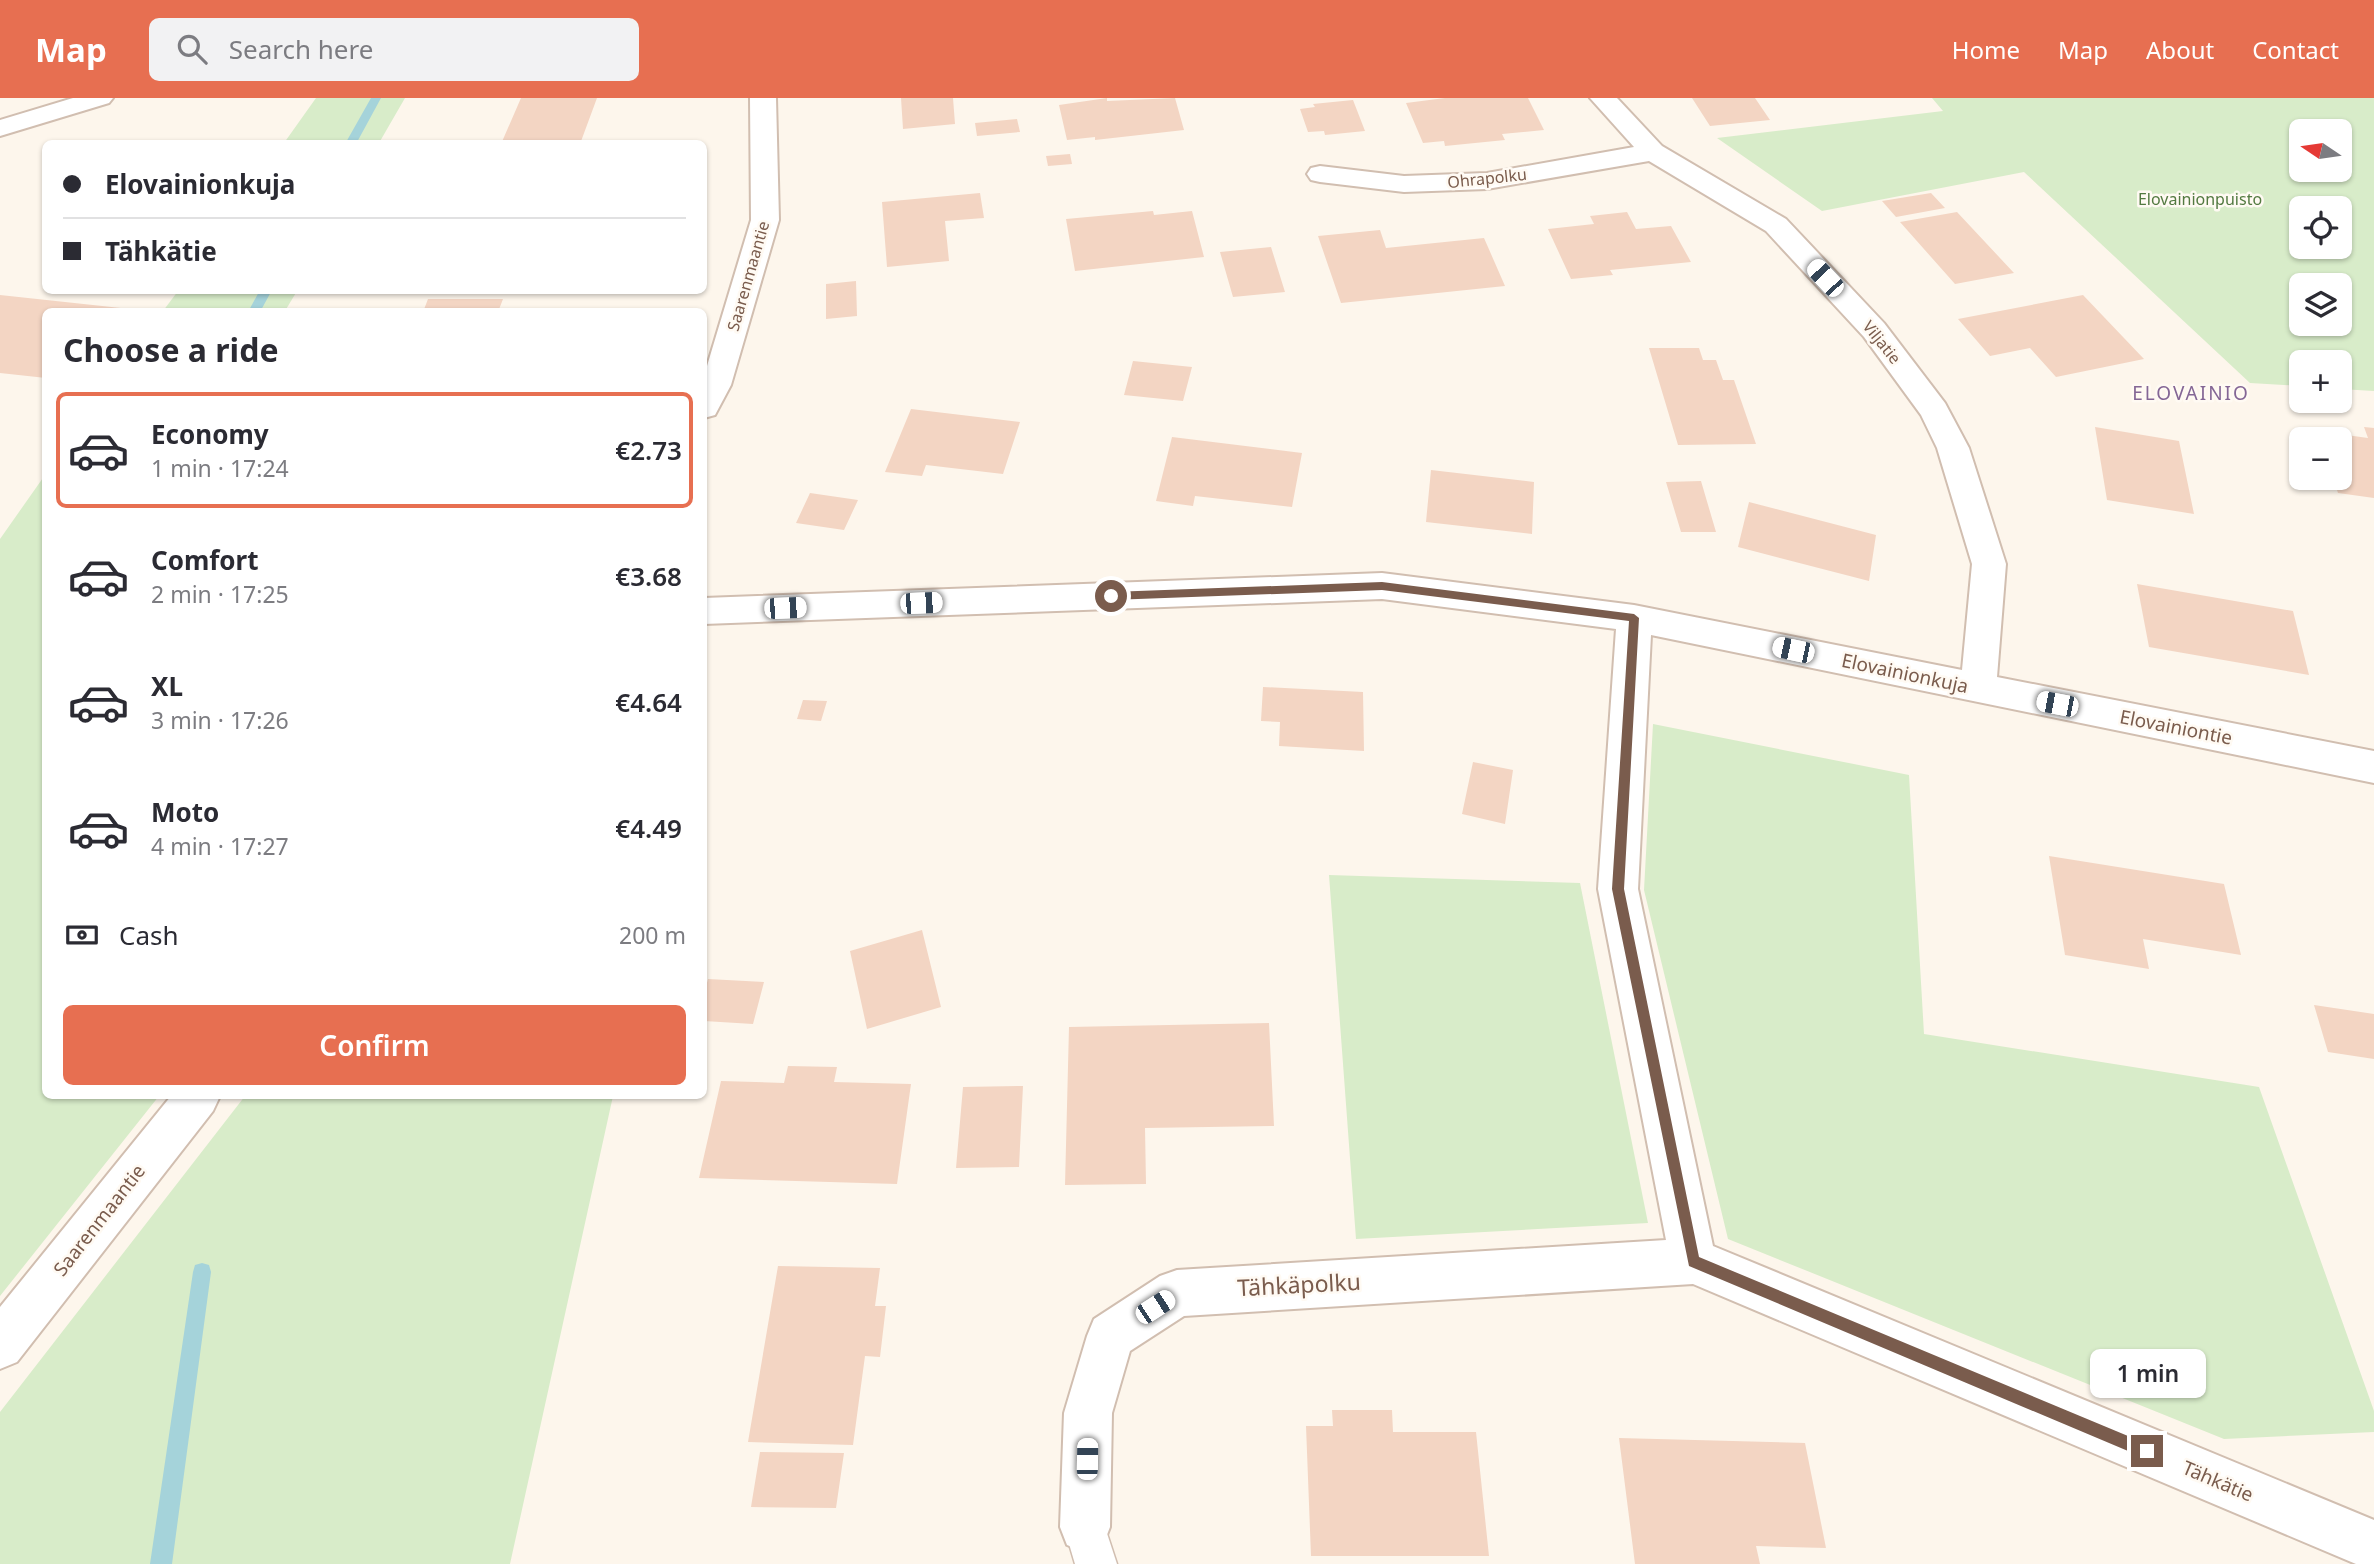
<!DOCTYPE html>
<html lang="en">
<head>
<meta charset="utf-8">
<style>
  :root { --surface:#fff; --page:#f2f2f3; --text:#2b2b33; --muted:#7c7c81; --line:#e1e1e2; --accent:#e76f51 }
  body { margin:0; font-family:"Noto Sans",sans-serif; background:var(--page); color:var(--text); height:100vh; display:flex; flex-direction:column; font-size:26px; white-space:nowrap }
  * { box-sizing:border-box; margin:0 }
  p { font-size:23px; color:var(--muted) }
  .icon { flex:none; width:38px; height:38px; fill:none; stroke:currentColor; stroke-width:2; stroke-linecap:round; stroke-linejoin:round }
  .map { position:relative; flex:1; overflow:hidden }
  .side { position:absolute; left:42px; top:210px; width:665px; height:791px; display:flex; flex-direction:column; background:var(--surface); border-radius:10px; box-shadow:0 2px 5px #0004 }
  .side>* { flex:none }
  .top-card { position:absolute; left:42px; top:42px; width:665px; height:154px; border-radius:10px; box-shadow:0 2px 5px #0004; display:grid; align-content:center; height:154px; padding:0 21px; background:var(--surface) }
  .needle { width:46px; rotate:283deg }
  .buttons { position:absolute; left:2289px; top:21px; display:grid; gap:14px }
  .buttons a { display:grid; place-items:center; width:63px; height:63px; border-radius:10px; background:var(--surface); box-shadow:0 2px 5px #0004; font-size:35px }
  .end { position:absolute; width:32px; height:32px; margin:-16px; border:9px solid #7a5c4d; background:#fff; box-shadow:0 0 0 4px #fff }
  .from { border-radius:50% }
  .bubble { position:absolute; height:49px; border-radius:10px; background:var(--surface); box-shadow:0 2px 5px #0004; font-size:23px; font-weight:600; line-height:49px; text-align:center }
  .car { position:absolute; width:21px; height:42px; margin:-21px -10px; border-radius:9px; box-shadow:0 0 5px 2px #0007; background:linear-gradient(#fff 24%,#345 0 40%,#fff 0 76%,#345 0 86%,#fff 0) }
  .top-card b { display:flex; align-items:center; gap:24px; height:66px; font-size:26px }
  .top-card b+b { border-top:2px solid var(--line) }
  .top-card i { width:18px; height:18px; background:var(--text) }
  ul { padding:0; list-style:none }
  li { display:flex; align-items:center; gap:21px; height:116px; margin:0 14px 10px; padding:0 7px; border:4px solid transparent; border-radius:10px }
  li div { flex:1 }
  li b { display:block; font-size:26px }
  li em { font-style:normal; font-weight:600 }
  li.active { border-color:var(--accent) }
  li>.icon { width:63px; height:63px; stroke-width:1.5 }
  h2 { padding:0 21px; font-size:32px; line-height:84px }
  .pay { display:flex; align-items:center; gap:18px; height:77px; padding:0 21px; font-size:26px }
  .pay p { margin-inline-start:auto }
  .cta { display:flex; gap:14px; margin-top:auto; padding:14px 21px }
  .cta a { flex:1; height:80px; border-radius:10px; background:var(--accent); color:#fff; font-size:28px; font-weight:600; line-height:80px; text-align:center }
  header { display:flex; align-items:center; gap:42px; box-sizing:border-box; height:98px; padding:0 35px; background:var(--accent); color:#fff }
  header strong { font-size:33px }
  nav { display:flex; gap:38px; margin-inline-start:auto; font-size:24px }
  .search { width:490px; height:63px; background:var(--page); display:flex; align-items:center; gap:18px; box-sizing:border-box; padding:0 24px; border-radius:10px; color:var(--muted); font-size:26px }
  .map>svg:first-child { display:block }
</style>
</head>
<body>
<header>
<strong>Map</strong>
<div class="search"><svg class="icon" aria-label="search" viewBox="0 0 24 24"><circle cx="10" cy="10" r="6"/><path d="M15 15l6 6"/></svg>Search here</div>
<nav><a>Home</a><a>Map</a><a>About</a><a>Contact</a></nav>
</header>
<div class="map">
<svg width="2374" height="1466" viewBox="0 0 2374 1466">
  <rect width="100%" height="100%" fill="#fdf6ec"/>
  <path fill="#d8ecc9" fill-rule="evenodd" d="M316,0H405L379,45H284Z
    M1932,0H2374V293L2340,291V264H2301V288L2250,285L2024,74L1822,113L1717,40L1943,13ZM2340,33V72H2301V33ZM2340,110V149H2301V110ZM2340,187V226H2301V187Z
    M178,193V192L297,193L285,213H163Z
    M45,377L46,998H159L0,1198V441Z
    M1653,626L1909,677L1924,936L2259,989L2374,1313V1334L2224,1341L1728,1141L1644,792Z
    M1329,777L1580,785L1648,1125L1356,1141Z
    M245,998H613L510,1466H0V1314Z"/>
  <g fill="none" stroke-linecap="round" stroke-linejoin="round">
    <path fill="#a5d3da" fill-rule="evenodd" d="M371,0H381L356,46H345Z
      M260,192H272L260,214H248Z
      M202,1165L209,1167L211,1174L172,1466H150L193,1174L195,1167Z"/>
  </g>
  <path fill="#f3d5c3" d="M521,0H597L580,46H501Z
    M901,0H953L955,26L903,31Z
    M1107,0V3L1175,0L1184,32L1095,42V39L1067,42L1059,7Z
    M1445,0H1528L1544,32L1502,36L1505,42L1445,48L1444,43L1423,45L1406,5Z
    M1692,0H1755L1770,22L1710,28Z
    M1353,2L1365,33L1325,37L1324,33L1308,34L1300,11L1315,9L1313,6Z
    M1017,21L1020,34L977,38L975,25Z
    M1070,56L1072,66L1048,68L1046,58Z
    M980,95L984,120L945,123L949,163L887,169L882,104Z
    M1931,95L1945,110L1896,119L1882,103Z
    M1153,113L1154,117L1192,113L1204,159L1075,173L1066,121Z
    M1627,114L1636,131L1671,128L1691,164L1610,172L1613,177L1571,181L1548,131L1594,126L1590,118Z
    M1957,114L2014,175L1955,186L1900,124Z
    M1380,132L1386,150L1484,140L1505,188L1341,205L1318,138Z
    M1271,149L1285,194L1233,199L1220,154Z
    M856,183L857,218L826,221V186Z
    M0,197L130,211L127,214H46V280L0,275Z
    M2083,197L2144,261L2056,279L2030,250L1990,258L1958,221Z
    M428,201H503L498,214H423Z
    M1649,250H1699L1703,262H1716L1723,282H1734L1756,346L1678,347Z
    M1133,263L1192,269L1183,303L1124,297Z
    M911,311L1020,324L1003,376L926,367L922,378L885,374Z
    M2095,329L2179,343L2194,416L2107,402Z
    M2364,329L2374,330V400L2338,395L2333,380H2340V341H2334L2332,335L2368,340Z
    M1172,339L1302,355L1292,409L1195,398L1193,408L1156,403Z
    M1431,372L1534,384L1532,436L1426,424Z
    M1701,383L1716,434H1681L1666,384Z
    M810,395L858,402L844,432L796,425Z
    M1749,404L1876,437L1869,483L1738,449Z
    M2137,486L2293,513L2309,577L2149,549Z
    M1263,589L1363,594L1364,653L1279,648L1280,624L1261,623Z
    M803,602L827,603L821,623L797,621Z
    M1473,664L1513,672L1505,726L1462,716Z
    M2049,758L2224,786L2241,857L2143,841L2149,871L2065,857Z
    M922,832L941,909L867,931L850,853Z
    M708,881L764,884L753,926L704,923V896Z
    M2314,907L2374,916V961L2328,954Z
    M1269,925L1274,1028L1145,1030L1146,1086L1065,1087L1069,929Z
    M788,968L837,969L834,984L911,986L897,1086L699,1080L721,983L784,985Z
    M1023,988L1019,1069L956,1070L963,989Z
    M778,1168L880,1170L875,1208H886L880,1259L865,1258L853,1347L748,1344Z
    M1332,1312H1392L1393,1334H1476L1489,1458H1311L1306,1328H1333Z
    M1619,1340L1805,1345L1826,1450L1756,1448L1760,1466H1635Z
    M760,1354L844,1355L836,1410L751,1409Z"/>
  <g fill="none" stroke-linecap="round" stroke-linejoin="round">
    <defs>
      <path id="service" d="M1085,1408L1100,1414L1117,1466H1075L1064,1429L1070,1414Z"/>
      <path id="minor" d="M73,0H113L109,5L0,38V22Z
        M1590,0H1617L1662,48L1786,121L1884,225L1945,305L1969,350L2006,466L1997,579L2374,653V685L1651,537L1638,791L1713,1148L2374,1422V1466H2356L1693,1186L1184,1218L1130,1253L1112,1315L1110,1429L1103,1447L1085,1454L1067,1447L1060,1429L1064,1315L1087,1238L1094,1221L1160,1178L1177,1172L1666,1142L1598,791L1616,531L1382,501L704,526V500L1382,475L1634,507L1962,572L1972,466L1937,350L1921,317L1864,239L1766,133L1649,63L1487,91L1404,94L1320,84L1311,82L1307,76L1311,70L1320,68L1404,78L1487,75L1634,49Z"/>
      <path id="tertiary" d="M750,0H776L779,122L731,287L715,317L704,320V278L751,122Z
        M171,998H220L213,1013L17,1264L0,1271V1209Z"/>
    </defs>
    <use href="#service" stroke="#d1beb0" stroke-width="3"/>
    <use href="#minor" stroke="#d1beb0" stroke-width="4"/>
    <use href="#tertiary" stroke="#d1beb0" stroke-width="4"/>
    <use href="#service" fill="#fff" fill-rule="evenodd"/>
    <use href="#minor" fill="#fff" fill-rule="evenodd"/>
    <use href="#tertiary" fill="#fff" fill-rule="evenodd"/>
  </g>
  <path fill="#7a5c4d" d="M1382,484L1634,516L1639,520L1624,791L1699,1159L2152,1348L2154,1353L2152,1359L2147,1361L1689,1168L1612,791L1629,523L1382,492L1111,502L1106,498L1111,494Z"/>
  <g text-anchor="middle" stroke-width="5" stroke-linejoin="round" paint-order="stroke">
    <g font-size="16" fill="#7a5c4d" stroke="#fffaf3">
      <text transform="translate(1487 80) rotate(-6)" y="6">Ohrapolku</text>
      <text transform="translate(748 178) rotate(-74)" y="6">Saarenmaantie</text>
      <text transform="translate(1882 244) rotate(51)" y="6">Viljatie</text>
    </g>
    <g font-size="16" fill="#537a41" stroke="#fffaf3">
      <text x="2200" y="107">Elovainionpuisto</text>
    </g>
    <g font-size="19" letter-spacing="2" fill="#846695" stroke="#fffaf3">
      <text x="2191" y="302">ELOVAINIO</text>
    </g>
    <g font-size="19" fill="#7a5c4d" stroke="#fffaf3">
      <text transform="translate(1905 575) rotate(12)" y="7">Elovainionkuja</text>
      <text transform="translate(2176 629) rotate(11)" y="7">Elovainiontie</text>
      <text transform="translate(99 1122) rotate(-52)" y="7">Saarenmaantie</text>
      <text transform="translate(2218 1383) rotate(23)" y="7">Tähkätie</text>
    </g>
    <g font-size="23" fill="#7a5c4d" stroke="#fffaf3">
      <text transform="translate(1299 1187) rotate(-3)" y="8">Tähkäpolku</text>
    </g>
  </g>
</svg>
<div class="buttons">
<a><svg class="needle" viewBox="-14 -14 28 28"><path d="M0-13l5 13h-10z" fill="#e53935"/><path d="M0 13l5-13h-10z" fill="#7c7c81"/></svg></a>
<a><svg class="icon" aria-label="locate" viewBox="0 0 24 24"><circle cx="12" cy="12" r="6"/><path d="M12 2v4M12 18v4M2 12h4M18 12h4"/></svg></a>
<a><svg class="icon" aria-label="layers" viewBox="0 0 24 24"><path d="M12 4l9 5-9 5-9-5zM3 14l9 5 9-5"/></svg></a>
<a>+</a>
<a>−</a>
</div>
<i class="end from" style="left:1111px;top:498px"></i>
<i class="end" style="left:2147px;top:1353px"></i>
<div class="bubble" style="left:2090px;top:1251px;width:116px">1 min</div>
<i class="car" style="left:1825px;top:180px;rotate:317deg"></i>
<i class="car" style="left:921px;top:505px;rotate:88deg"></i>
<i class="car" style="left:785px;top:510px;rotate:88deg"></i>
<i class="car" style="left:1793px;top:552px;rotate:282deg"></i>
<i class="car" style="left:2057px;top:606px;rotate:281deg"></i>
<i class="car" style="left:1155px;top:1209px;rotate:57deg"></i>
<i class="car" style="left:1087px;top:1361px;rotate:1deg"></i>
<div class="top-card">
<b><i class="from"></i>Elovainionkuja</b>
<b><i></i>Tähkätie</b>
</div>
<section class="side">
<h2>Choose a ride</h2>
<ul>
<li class="active"><svg class="icon" aria-label="car" viewBox="0 0 24 24"><path d="M5 17H2v-5l4-1 3-4h7l3 4 3 1v5h-3M9 17h6M6 11h13"/><circle cx="7" cy="17" r="2"/><circle cx="17" cy="17" r="2"/></svg><div><b>Economy</b><p>1 min · 17:24</p></div><em>€2.73</em></li>
<li><svg class="icon" aria-label="car" viewBox="0 0 24 24"><path d="M5 17H2v-5l4-1 3-4h7l3 4 3 1v5h-3M9 17h6M6 11h13"/><circle cx="7" cy="17" r="2"/><circle cx="17" cy="17" r="2"/></svg><div><b>Comfort</b><p>2 min · 17:25</p></div><em>€3.68</em></li>
<li><svg class="icon" aria-label="car" viewBox="0 0 24 24"><path d="M5 17H2v-5l4-1 3-4h7l3 4 3 1v5h-3M9 17h6M6 11h13"/><circle cx="7" cy="17" r="2"/><circle cx="17" cy="17" r="2"/></svg><div><b>XL</b><p>3 min · 17:26</p></div><em>€4.64</em></li>
<li><svg class="icon" aria-label="car" viewBox="0 0 24 24"><path d="M5 17H2v-5l4-1 3-4h7l3 4 3 1v5h-3M9 17h6M6 11h13"/><circle cx="7" cy="17" r="2"/><circle cx="17" cy="17" r="2"/></svg><div><b>Moto</b><p>4 min · 17:27</p></div><em>€4.49</em></li>
</ul>
<div class="pay"><svg class="icon" aria-label="cash" viewBox="0 0 24 24"><path d="M3 7h18v10H3z"/><circle cx="12" cy="12" r="2"/></svg>Cash<p>200 m</p></div>
<div class="cta"><a>Confirm</a></div>
</section>
</div>
</body>
</html>
